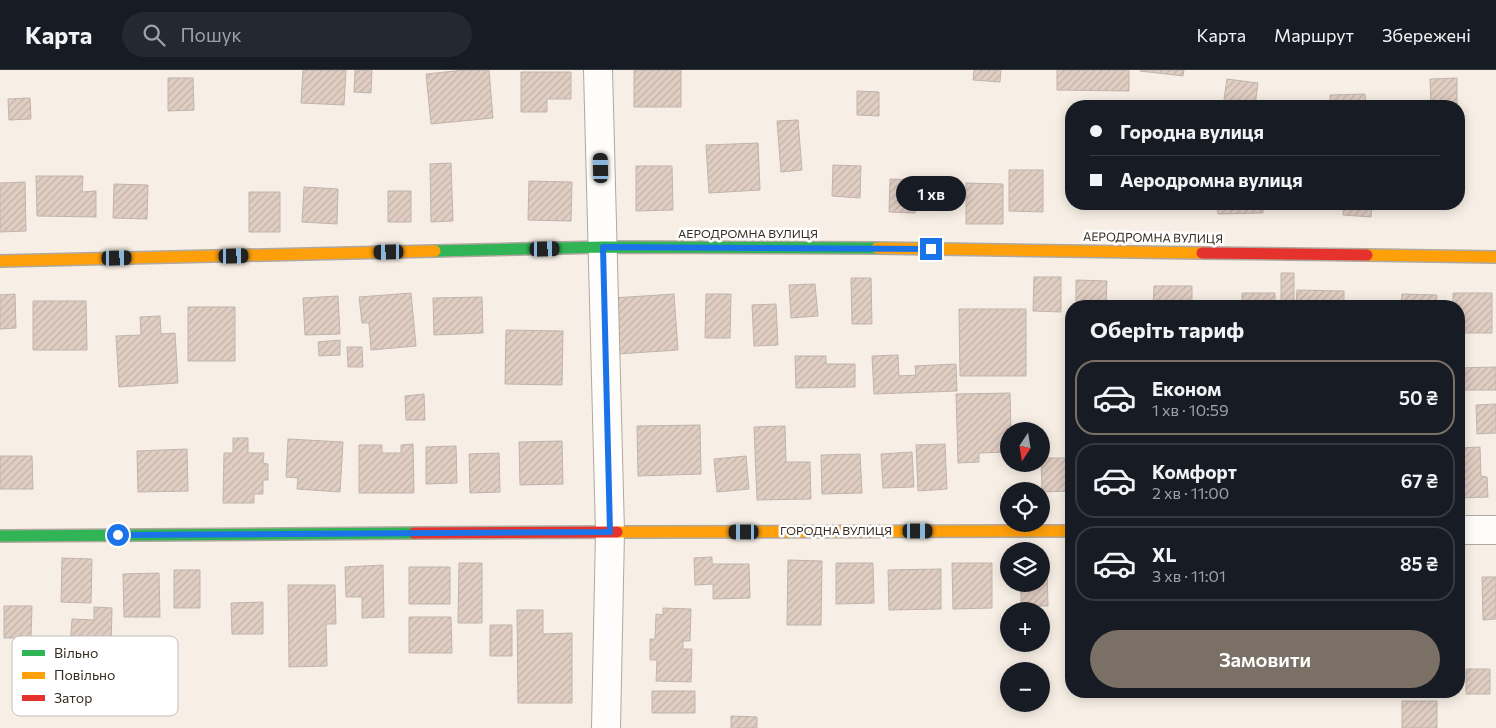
<!DOCTYPE html>
<html lang="uk">
<head>
<meta charset="utf-8">
<style>
  :root { --surface:#171b24; --page:#242831; --text:#f1f3f6; --muted:#9ea1a6; --line:#363941; --accent:#7a7065 }
  body { margin:0; font-family:Commissioner,sans-serif; background:var(--page); color:var(--text); height:100vh; display:flex; flex-direction:column; font-size:19px; white-space:nowrap }
  * { box-sizing:border-box; margin:0 }
  p { font-size:16px; color:var(--muted) }
  .icon { flex:none; width:28px; height:28px; fill:none; stroke:currentColor; stroke-width:2; stroke-linecap:round; stroke-linejoin:round }
  .map { position:relative; flex:1; overflow:hidden }
  .sheet { position:absolute; left:1065px; top:230px; width:400px; height:398px; display:flex; flex-direction:column; background:var(--surface); border-radius:20px; box-shadow:0 2px 12px #0003 }
  .sheet>* { flex:none }
  .guide { position:absolute; left:1065px; top:30px; width:400px; height:110px; border-radius:20px; box-shadow:0 2px 12px #0003; display:grid; align-content:center; height:110px; padding:0 25px; background:var(--surface) }
  .needle { width:32px; rotate:192deg }
  .tools { position:absolute; left:1000px; top:352px; display:grid; gap:10px }
  .tools a { display:grid; place-items:center; width:50px; height:50px; border-radius:50%; background:var(--surface); box-shadow:0 2px 12px #0003; font-size:25px }
  .end { position:absolute; width:22px; height:22px; margin:-11px; border:6px solid #1a73e8; background:#fff; box-shadow:0 0 0 2px #fff }
  .from { border-radius:50% }
  .bubble { position:absolute; height:35px; border-radius:18px; background:var(--surface); box-shadow:0 2px 12px #0003; font-size:16px; font-weight:600; line-height:35px; text-align:center }
  .car { position:absolute; width:15px; height:30px; margin:-15px -8px; border-radius:6px; box-shadow:0 0 4px 1px #0007; background:linear-gradient(#222 24%,#8ab4d8 0 40%,#222 0 76%,#8ab4d8 0 86%,#222 0) }
  .guide b { display:flex; align-items:center; gap:18px; height:48px; font-size:19px }
  .guide b+b { border-top:1px solid var(--line) }
  .guide i { width:12px; height:12px; background:var(--text) }
  ul { padding:0; list-style:none }
  li { display:flex; align-items:center; gap:15px; height:75px; margin:0 10px 8px; padding:0 15px; border:2px solid var(--line); border-radius:20px }
  li div { flex:1 }
  li b { display:block; font-size:19px }
  li em { font-style:normal; font-weight:600 }
  li.selected { border-color:var(--accent) }
  li>.icon { width:45px; height:45px; stroke-width:1.5 }
  h2 { padding:0 25px; font-size:22px; line-height:60px }
  .action { display:flex; gap:10px; margin-top:auto; padding:10px 25px }
  .action a { flex:1; height:58px; border-radius:30px; background:var(--accent); color:#fff; font-size:20px; font-weight:600; line-height:58px; text-align:center }
  header { display:flex; align-items:center; gap:30px; box-sizing:border-box; height:70px; padding:0 25px; background:var(--surface); border-bottom:1px solid var(--line) }
  header strong { font-size:24px }
  nav { display:flex; gap:28px; margin-inline-start:auto; font-size:18px }
  .search { width:350px; height:45px; background:var(--page); display:flex; align-items:center; gap:12px; box-sizing:border-box; padding:0 18px; border-radius:28px; color:var(--muted); font-size:19px }
  .map>svg:first-child { display:block }
</style>
</head>
<body>
<header>
<strong>Карта</strong>
<div class="search"><svg class="icon" aria-label="search" viewBox="0 0 24 24"><circle cx="10" cy="10" r="6"/><path d="M15 15l6 6"/></svg>Пошук</div>
<nav><a>Карта</a><a>Маршрут</a><a>Збережені</a></nav>
</header>
<div class="map">
<svg width="1496" height="658" viewBox="0 0 1496 658">
  <defs>
    <pattern id="building-hatch" width="6" height="6" patternUnits="userSpaceOnUse" patternTransform="scale(1.25)"><rect width="6" height="6" fill="#e1cec3"/><path d="M-1 1l2-2M0 6l6-6M5 7l2-2" fill="none" stroke="#c2b1a7"/></pattern>
  </defs>
  <rect width="100%" height="100%" fill="#f7efe5"/>
  <path fill="url(#building-hatch)" stroke="#bfb5ae" d="M303,0H346L344,35L301,33Z
    M355,0H372L371,23L354,22Z
    M465,0H489L493,48L431,54L426,4Z
    M634,0H681V37H634Z
    M974,0H1001L1000,12L973,10Z
    M1057,0H1129V21L1057,20Z
    M1140,0H1184L1183,6L1140,1Z
    M521,2H571V29H547V42H521Z
    M168,8H193L194,40L168,41Z
    M1457,8V36H1431L1430,9Z
    M1227,9L1258,13L1255,36H1223Z
    M857,21L879,22V46L857,45Z
    M1365,24L1366,36H1330V25Z
    M30,28L31,49L9,50L8,29Z
    M798,50L802,100L781,102L777,51Z
    M758,73L760,120L709,123L706,75Z
    M451,93L453,151L431,152L430,94Z
    M833,95L861,96L860,128L832,126Z
    M636,96H672L673,140L636,141Z
    M1009,100H1043V142L1009,141Z
    M36,106H83L82,122L96,121V147L37,146Z
    M890,109L916,110L915,143L889,142Z
    M529,111L572,112L571,151L528,150Z
    M25,112L26,161L0,162V113Z
    M966,113L1003,114V154H966Z
    M114,114L148,115L147,149L113,148Z
    M304,117L338,119L337,154L302,152Z
    M388,121H411V152H388Z
    M249,122H280V162H249Z
    M1155,134H1198V139H1155Z
    M1217,134H1263V143L1218,144Z
    M1344,134H1372L1371,147L1343,145Z
    M1281,203H1294V236H1281Z
    M1034,207H1061V242L1033,241Z
    M851,208H871L872,254H852Z
    M1076,210L1107,211L1106,236H1076Z
    M815,214L818,246L791,248L789,215Z
    M1154,216H1192V236H1153Z
    M1297,220L1344,221V236H1296Z
    M411,223L416,276L371,280L369,253H362L359,227Z
    M1242,223H1275V236H1242Z
    M1453,223H1492V263H1459V236H1453Z
    M15,224L16,258L0,259V225Z
    M674,224L678,280L617,284L613,228Z
    M706,224H731L730,268H705Z
    M1402,224L1437,225L1436,236H1401Z
    M338,226L340,264L305,265L303,228Z
    M482,227L483,263L434,265L433,228Z
    M33,231H86L87,280H33Z
    M776,234L778,275L754,276L752,235Z
    M188,237H235V291H188Z
    M959,239H1026V306H960Z
    M160,246L161,264L175,263L178,313L119,317L116,266L141,265L140,247Z
    M506,260L563,261L562,315L505,314Z
    M340,270V285L319,286L318,272Z
    M347,277H362L363,297H348Z
    M898,285L899,306L916,305L915,296L956,294L957,321L874,324L872,286Z
    M795,286H826V294H855V317L796,318Z
    M1496,297V320H1459V298Z
    M1010,323L1011,361H1009V382L979,383V392L958,393L956,324Z
    M424,324L425,350H406L405,326Z
    M1496,334V363L1477,364L1476,335Z
    M700,355L701,404L638,406L637,356Z
    M785,356L786,392H810L811,429L757,430L754,357Z
    M233,368H248V383H264L263,393L268,394V410H263V424H254V433H223L224,383H233Z
    M288,369L343,372L340,422L297,419L298,408L286,407Z
    M562,371L563,414L520,415L519,372Z
    M413,374L414,423H359V375H382V383H401V375Z
    M945,374L947,419L918,421L916,375Z
    M456,376L457,413L426,414V377Z
    M1480,377L1481,406L1487,407L1488,427L1459,428V378Z
    M187,379L188,421L138,422L137,381Z
    M912,382L914,417L883,418L881,384Z
    M499,383L500,422L470,423L469,384Z
    M860,384L862,423L822,424L821,385Z
    M0,386H32L33,419H0Z
    M746,386L749,419L717,422L714,389Z
    M1041,388H1071V421L1042,422Z
    M712,487V494H749L750,528L713,529V514L695,515L694,488Z
    M62,488L92,489L91,533L61,532Z
    M788,490L822,491L821,555H787Z
    M459,493H482V553H458Z
    M836,493H873L874,533L836,534Z
    M952,493H992V538L953,539Z
    M1041,494H1047L1048,536H1021V514H1041Z
    M383,495L384,547L362,548V527H346L345,497Z
    M409,497H450V534H409Z
    M941,499V539L889,540L888,500Z
    M174,500H200V538H174Z
    M159,503L160,547H124L123,504Z
    M1482,507H1496V549L1483,550Z
    M288,515H335L336,554H326L327,596L289,597Z
    M263,532V564H232L231,533Z
    M4,536H32L31,568H4Z
    M94,537L112,538L111,580L70,578L72,549L94,550Z
    M663,538L691,539L690,571H683V579H692L691,612L656,611L657,590H650V569H655L656,544L663,545Z
    M517,540H543V564L572,563V633H518Z
    M409,547H451L452,583H409Z
    M490,555H512V586H490Z
    M1466,599H1490V624H1466Z
    M652,621H695V643H652Z
    M1402,631H1437V658H1402Z
    M731,646L757,647V658H731Z"/>
  <g fill="none" stroke-linecap="round" stroke-linejoin="round">
    <defs>
      <path id="street" d="M598,0L610,462L606,658
        M1459,460H1496"/>
      <path id="fast" d="M435,181L603,177L877,178
        M0,466L414,463"/>
      <path id="slow" d="M877,178L1202,183
        M1367,185L1496,187
        M0,191L435,181
        M617,462L1071,461"/>
      <path id="jam" d="M1202,183L1367,185
        M414,463L617,462"/>
    </defs>
    <use href="#street" stroke="#b0a89e" stroke-width="30"/>
    <use href="#fast" stroke="#b0a89e" stroke-width="14"/>
    <use href="#slow" stroke="#b0a89e" stroke-width="14"/>
    <use href="#jam" stroke="#b0a89e" stroke-width="14"/>
    <use href="#street" stroke="#fefdfb" stroke-width="28"/>
    <use href="#fast" stroke="#30b455" stroke-width="11"/>
    <use href="#slow" stroke="#ff9f0a" stroke-width="11"/>
    <use href="#jam" stroke="#e5322d" stroke-width="11"/>
  </g>
  <g fill="none" stroke-linecap="round" stroke-linejoin="round">
    <path stroke="#1a73e8" stroke-width="6" d="M118,465L610,462L603,177L931,179"/>
  </g>
  <g text-anchor="middle" stroke-width="5" stroke-linejoin="round" paint-order="stroke">
    <g font-size="12" fill="#362c20" stroke="#fff">
      <text x="748" y="168">АЕРОДРОМНА ВУЛИЦЯ</text>
      <text transform="translate(1153 168) rotate(1)" y="4">АЕРОДРОМНА ВУЛИЦЯ</text>
      <text x="836" y="465">ГОРОДНА ВУЛИЦЯ</text>
    </g>
  </g>
  <rect x="12" y="566" width="166" height="80" rx="8" fill="#fff" stroke="#c3c0bc" stroke-width="1"/>
  <rect x="22" y="580" width="23" height="6" fill="#30b455"/>
  <rect x="22" y="602" width="23" height="7" fill="#ff9f0a"/>
  <rect x="22" y="625" width="23" height="6" fill="#e5322d"/>
  <g font-size="14" fill="#362c20">
    <text x="54" y="588">Вільно</text>
    <text x="54" y="610">Повільно</text>
    <text x="54" y="633">Затор</text>
  </g>
</svg>
<div class="tools">
<a><svg class="needle" viewBox="-14 -14 28 28"><path d="M0-13l5 13h-10z" fill="#e53935"/><path d="M0 13l5-13h-10z" fill="#9ea1a6"/></svg></a>
<a><svg class="icon" aria-label="locate" viewBox="0 0 24 24"><circle cx="12" cy="12" r="6"/><path d="M12 2v4M12 18v4M2 12h4M18 12h4"/></svg></a>
<a><svg class="icon" aria-label="layers" viewBox="0 0 24 24"><path d="M12 4l9 5-9 5-9-5zM3 14l9 5 9-5"/></svg></a>
<a>+</a>
<a>−</a>
</div>
<i class="end from" style="left:118px;top:465px"></i>
<i class="end" style="left:931px;top:179px"></i>
<div class="bubble" style="left:896px;top:106px;width:70px">1 хв</div>
<i class="car" style="left:601px;top:98px;rotate:359deg"></i>
<i class="car" style="left:545px;top:179px;rotate:89deg"></i>
<i class="car" style="left:389px;top:182px;rotate:269deg"></i>
<i class="car" style="left:234px;top:186px;rotate:89deg"></i>
<i class="car" style="left:117px;top:188px;rotate:89deg"></i>
<i class="car" style="left:918px;top:461px;rotate:90deg"></i>
<i class="car" style="left:744px;top:462px;rotate:270deg"></i>
<div class="guide">
<b><i class="from"></i>Городна вулиця</b>
<b><i></i>Аеродромна вулиця</b>
</div>
<section class="sheet">
<h2>Оберіть тариф</h2>
<ul>
<li class="selected"><svg class="icon" aria-label="car" viewBox="0 0 24 24"><path d="M5 17H2v-5l4-1 3-4h7l3 4 3 1v5h-3M9 17h6M6 11h13"/><circle cx="7" cy="17" r="2"/><circle cx="17" cy="17" r="2"/></svg><div><b>Економ</b><p>1 хв · 10:59</p></div><em>50 ₴</em></li>
<li><svg class="icon" aria-label="car" viewBox="0 0 24 24"><path d="M5 17H2v-5l4-1 3-4h7l3 4 3 1v5h-3M9 17h6M6 11h13"/><circle cx="7" cy="17" r="2"/><circle cx="17" cy="17" r="2"/></svg><div><b>Комфорт</b><p>2 хв · 11:00</p></div><em>67 ₴</em></li>
<li><svg class="icon" aria-label="car" viewBox="0 0 24 24"><path d="M5 17H2v-5l4-1 3-4h7l3 4 3 1v5h-3M9 17h6M6 11h13"/><circle cx="7" cy="17" r="2"/><circle cx="17" cy="17" r="2"/></svg><div><b>XL</b><p>3 хв · 11:01</p></div><em>85 ₴</em></li>
</ul>
<div class="action"><a>Замовити</a></div>
</section>
</div>
</body>
</html>
